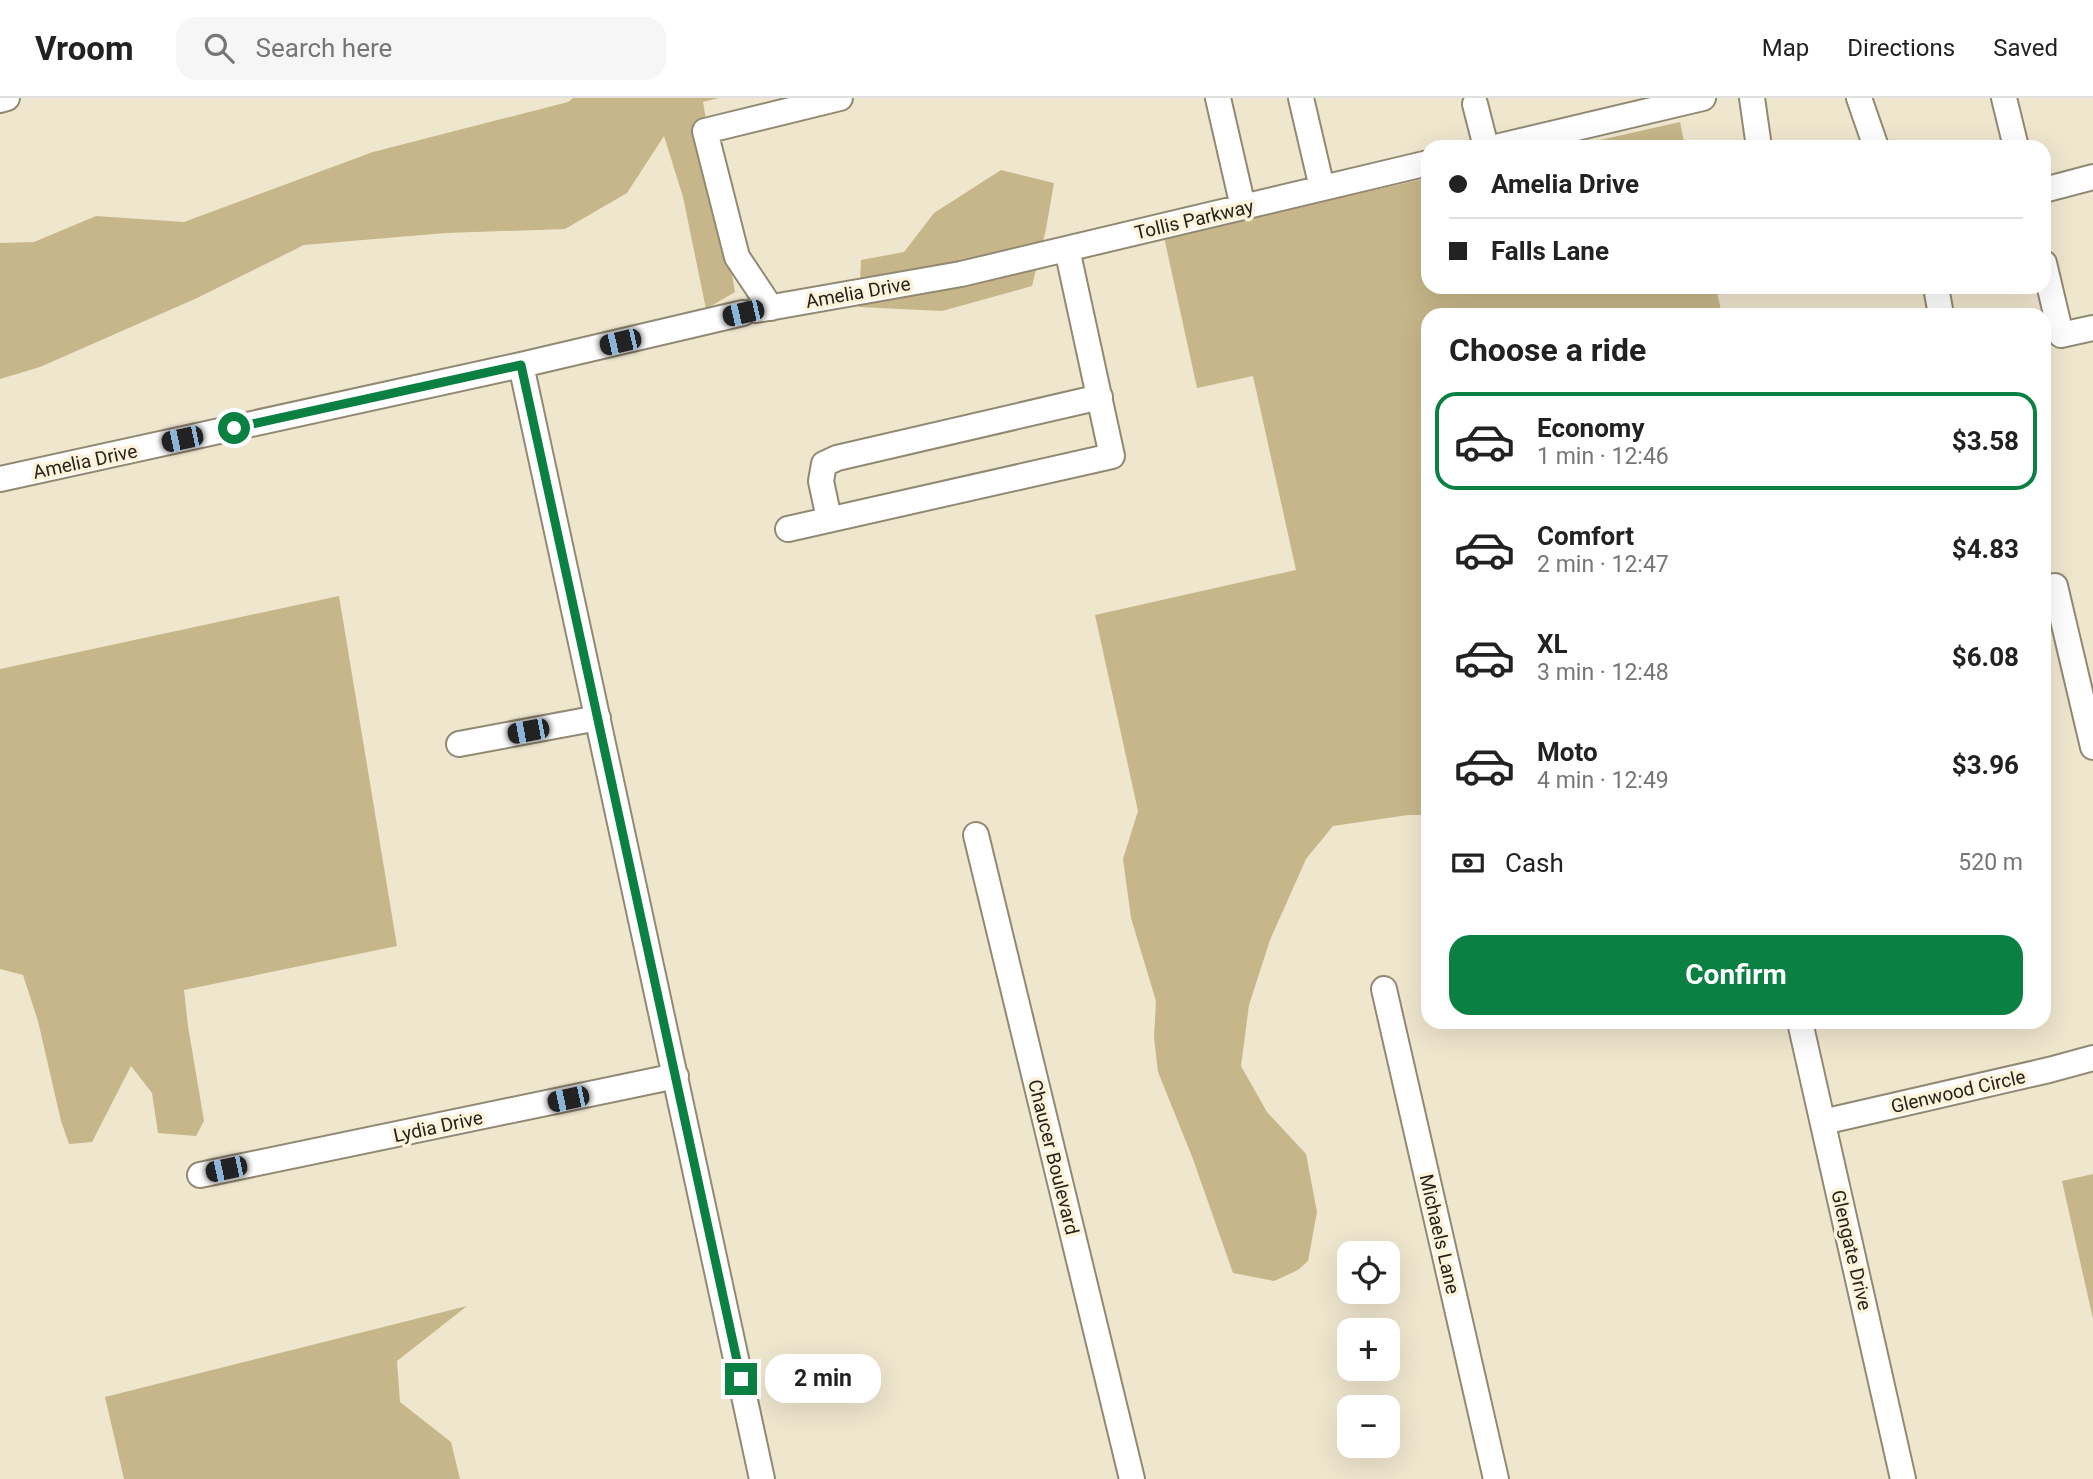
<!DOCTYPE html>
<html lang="en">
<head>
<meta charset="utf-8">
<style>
  :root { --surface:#fff; --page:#f6f6f6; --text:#222; --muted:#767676; --line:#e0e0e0; --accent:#0b8043 }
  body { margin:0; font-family:Roboto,sans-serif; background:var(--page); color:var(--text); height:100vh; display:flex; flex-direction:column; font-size:26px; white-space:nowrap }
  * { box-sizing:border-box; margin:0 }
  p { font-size:23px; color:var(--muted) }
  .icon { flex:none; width:38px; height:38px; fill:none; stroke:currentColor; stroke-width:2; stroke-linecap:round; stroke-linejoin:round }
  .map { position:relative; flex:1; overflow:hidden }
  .details { position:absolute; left:1421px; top:210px; width:630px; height:721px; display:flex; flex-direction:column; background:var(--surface); border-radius:21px; box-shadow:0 7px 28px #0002 }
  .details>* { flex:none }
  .hud { position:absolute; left:1421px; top:42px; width:630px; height:154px; border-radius:21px; box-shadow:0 7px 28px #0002; display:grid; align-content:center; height:154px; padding:0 28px; background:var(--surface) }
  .buttons { position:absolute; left:1337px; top:1143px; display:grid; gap:14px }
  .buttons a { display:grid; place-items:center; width:63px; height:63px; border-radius:14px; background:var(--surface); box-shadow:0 7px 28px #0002; font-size:35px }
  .end { position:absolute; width:32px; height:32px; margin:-16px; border:9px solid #0b8043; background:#fff; box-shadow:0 0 0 4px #fff }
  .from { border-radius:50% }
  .bubble { position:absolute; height:49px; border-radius:21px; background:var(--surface); box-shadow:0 7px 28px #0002; font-size:23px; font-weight:700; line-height:49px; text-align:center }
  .car { position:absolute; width:21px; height:42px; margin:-21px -10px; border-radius:9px; box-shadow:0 0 5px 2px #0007; background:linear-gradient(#222 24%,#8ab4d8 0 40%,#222 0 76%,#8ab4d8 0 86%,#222 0) }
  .hud b { display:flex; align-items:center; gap:24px; height:66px; font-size:26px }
  .hud b+b { border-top:2px solid var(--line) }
  .hud i { width:18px; height:18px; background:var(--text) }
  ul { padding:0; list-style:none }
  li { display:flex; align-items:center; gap:21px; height:98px; margin:0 14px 10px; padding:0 14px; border:4px solid transparent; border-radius:21px }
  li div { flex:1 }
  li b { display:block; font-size:26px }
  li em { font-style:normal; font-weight:700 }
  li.current { border-color:var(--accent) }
  li>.icon { width:63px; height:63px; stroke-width:1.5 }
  h2 { padding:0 28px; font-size:32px; line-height:84px }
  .pay { display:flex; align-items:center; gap:18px; height:77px; padding:0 28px; font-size:26px }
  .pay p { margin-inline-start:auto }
  .primary-button { display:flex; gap:14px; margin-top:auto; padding:14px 28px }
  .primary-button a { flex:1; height:80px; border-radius:21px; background:var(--accent); color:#fff; font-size:28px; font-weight:700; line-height:80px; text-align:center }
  header { display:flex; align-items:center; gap:42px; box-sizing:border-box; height:98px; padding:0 35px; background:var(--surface); border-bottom:2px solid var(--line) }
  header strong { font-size:33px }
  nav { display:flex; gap:38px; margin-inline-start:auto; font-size:24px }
  .search { width:490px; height:63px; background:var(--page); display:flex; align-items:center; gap:18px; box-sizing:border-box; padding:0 24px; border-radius:21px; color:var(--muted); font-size:26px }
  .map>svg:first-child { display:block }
</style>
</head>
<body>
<header>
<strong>Vroom</strong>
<div class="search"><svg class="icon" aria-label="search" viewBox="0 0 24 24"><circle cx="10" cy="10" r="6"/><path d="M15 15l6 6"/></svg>Search here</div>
<nav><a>Map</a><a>Directions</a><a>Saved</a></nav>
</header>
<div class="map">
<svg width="2093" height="1381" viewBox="0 0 2093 1381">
  <rect width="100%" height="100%" fill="#efe6ce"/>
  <path fill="#c7b689" d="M573,0H719L703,4L735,194L706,211L683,99L664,38L627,95L565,131L446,135L304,147L197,200L40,269L0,281V145L34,144L96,118L184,124L373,54L568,4Z
    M1680,24L1685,49H1569Z
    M1001,72L1054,85L1046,131L1032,188L942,213L859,209L861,162L904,154L934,115Z
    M1428,80V189H1716L1722,217H1428V717H1408L1333,728L1306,761L1270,842L1249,907L1241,968L1267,1014L1306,1056L1317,1114L1308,1163L1298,1172L1274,1183L1233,1175L1193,1061L1158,974L1154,940L1156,903L1131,820L1123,761L1138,713L1095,517L1296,472L1253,278L1197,290L1164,139Z
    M339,498L397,848L184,892L188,928L204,1023L196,1038L158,1035L152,995L131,968L92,1044L69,1046L61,1023L38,923L23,877L0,871V571Z
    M2093,1076V1221L2062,1083Z
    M467,1208L397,1263L400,1304L451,1344L460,1381H124L105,1299Z"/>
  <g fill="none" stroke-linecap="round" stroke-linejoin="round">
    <defs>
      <path id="minor" d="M1218,0L1243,109
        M1301,0L1322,90
        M1752,0L1759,49
        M1859,0L1876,49
        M2004,0L2016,49
        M0,2L7,0
        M1475,6L1486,49
        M1496,49L1703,0
        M2044,92L2093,79
        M2044,165L2061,237L2093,230
        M1936,189L1941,217
        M771,210L737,159L705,33L840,0
        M756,212L961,176L1428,65
        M521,267L762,1381
        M0,381L521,267L743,215
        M829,421L821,383L824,366L837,360L1100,299
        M788,431L1112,358L1067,151
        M2055,488L2093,649
        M459,646L598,620
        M976,737L1132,1381
        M1384,891L1496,1381
        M1800,924L1903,1381
        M1823,1024L2049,972L2093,960
        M200,1077L676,978"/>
    </defs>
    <use href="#minor" stroke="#928973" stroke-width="28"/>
    <use href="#minor" stroke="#fff" stroke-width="24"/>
  </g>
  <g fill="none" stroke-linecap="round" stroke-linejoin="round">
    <path stroke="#0b8043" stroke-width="9" d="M234,330L521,267L741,1281"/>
  </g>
  <g text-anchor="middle" stroke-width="7" stroke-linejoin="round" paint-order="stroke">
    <g font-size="19" fill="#27231b" stroke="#fdf3db">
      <text transform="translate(1194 121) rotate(-13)" y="7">Tollis Parkway</text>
      <text transform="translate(858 194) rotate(-10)" y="7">Amelia Drive</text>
      <text transform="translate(85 363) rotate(-12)" y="7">Amelia Drive</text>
      <text transform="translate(1958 993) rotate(-13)" y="7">Glenwood Circle</text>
      <text transform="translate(438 1028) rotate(-12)" y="7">Lydia Drive</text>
      <text transform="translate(1054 1059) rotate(76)" y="7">Chaucer Boulevard</text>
      <text transform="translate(1440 1136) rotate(77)" y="7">Michaels Lane</text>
      <text transform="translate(1852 1152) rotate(77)" y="7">Glengate Drive</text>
    </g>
  </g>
</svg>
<div class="buttons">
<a><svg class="icon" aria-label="locate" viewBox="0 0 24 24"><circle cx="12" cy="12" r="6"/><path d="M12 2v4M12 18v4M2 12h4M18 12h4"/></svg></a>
<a>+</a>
<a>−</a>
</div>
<i class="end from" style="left:234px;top:330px"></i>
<i class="end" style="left:741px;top:1281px"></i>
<div class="bubble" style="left:765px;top:1256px;width:116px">2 min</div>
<i class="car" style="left:743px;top:215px;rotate:257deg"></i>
<i class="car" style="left:620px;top:244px;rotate:257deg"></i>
<i class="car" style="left:182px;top:341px;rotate:258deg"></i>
<i class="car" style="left:528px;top:633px;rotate:259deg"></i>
<i class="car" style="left:568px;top:1001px;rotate:258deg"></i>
<i class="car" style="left:226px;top:1071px;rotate:258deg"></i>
<div class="hud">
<b><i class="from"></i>Amelia Drive</b>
<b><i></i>Falls Lane</b>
</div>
<section class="details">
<h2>Choose a ride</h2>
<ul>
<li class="current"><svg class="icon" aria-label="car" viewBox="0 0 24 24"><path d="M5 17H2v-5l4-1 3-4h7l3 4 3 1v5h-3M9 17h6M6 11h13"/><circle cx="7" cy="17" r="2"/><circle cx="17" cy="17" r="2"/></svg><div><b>Economy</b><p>1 min · 12:46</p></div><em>$3.58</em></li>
<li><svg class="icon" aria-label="car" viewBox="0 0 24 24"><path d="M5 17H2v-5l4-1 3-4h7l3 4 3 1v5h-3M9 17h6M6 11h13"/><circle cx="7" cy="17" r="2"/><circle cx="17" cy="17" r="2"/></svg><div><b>Comfort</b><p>2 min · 12:47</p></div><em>$4.83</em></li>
<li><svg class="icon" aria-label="car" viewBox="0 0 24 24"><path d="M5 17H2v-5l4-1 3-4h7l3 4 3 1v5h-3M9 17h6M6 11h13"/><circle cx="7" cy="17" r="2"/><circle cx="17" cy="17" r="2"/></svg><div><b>XL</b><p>3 min · 12:48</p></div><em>$6.08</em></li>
<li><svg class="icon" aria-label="car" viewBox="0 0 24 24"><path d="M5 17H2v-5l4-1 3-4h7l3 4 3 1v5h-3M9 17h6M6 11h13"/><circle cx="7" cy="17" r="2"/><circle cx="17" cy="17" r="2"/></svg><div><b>Moto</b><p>4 min · 12:49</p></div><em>$3.96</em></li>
</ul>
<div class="pay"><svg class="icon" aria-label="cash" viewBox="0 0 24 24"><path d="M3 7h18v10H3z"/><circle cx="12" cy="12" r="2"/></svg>Cash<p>520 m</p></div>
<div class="primary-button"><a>Confirm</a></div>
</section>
</div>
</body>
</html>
